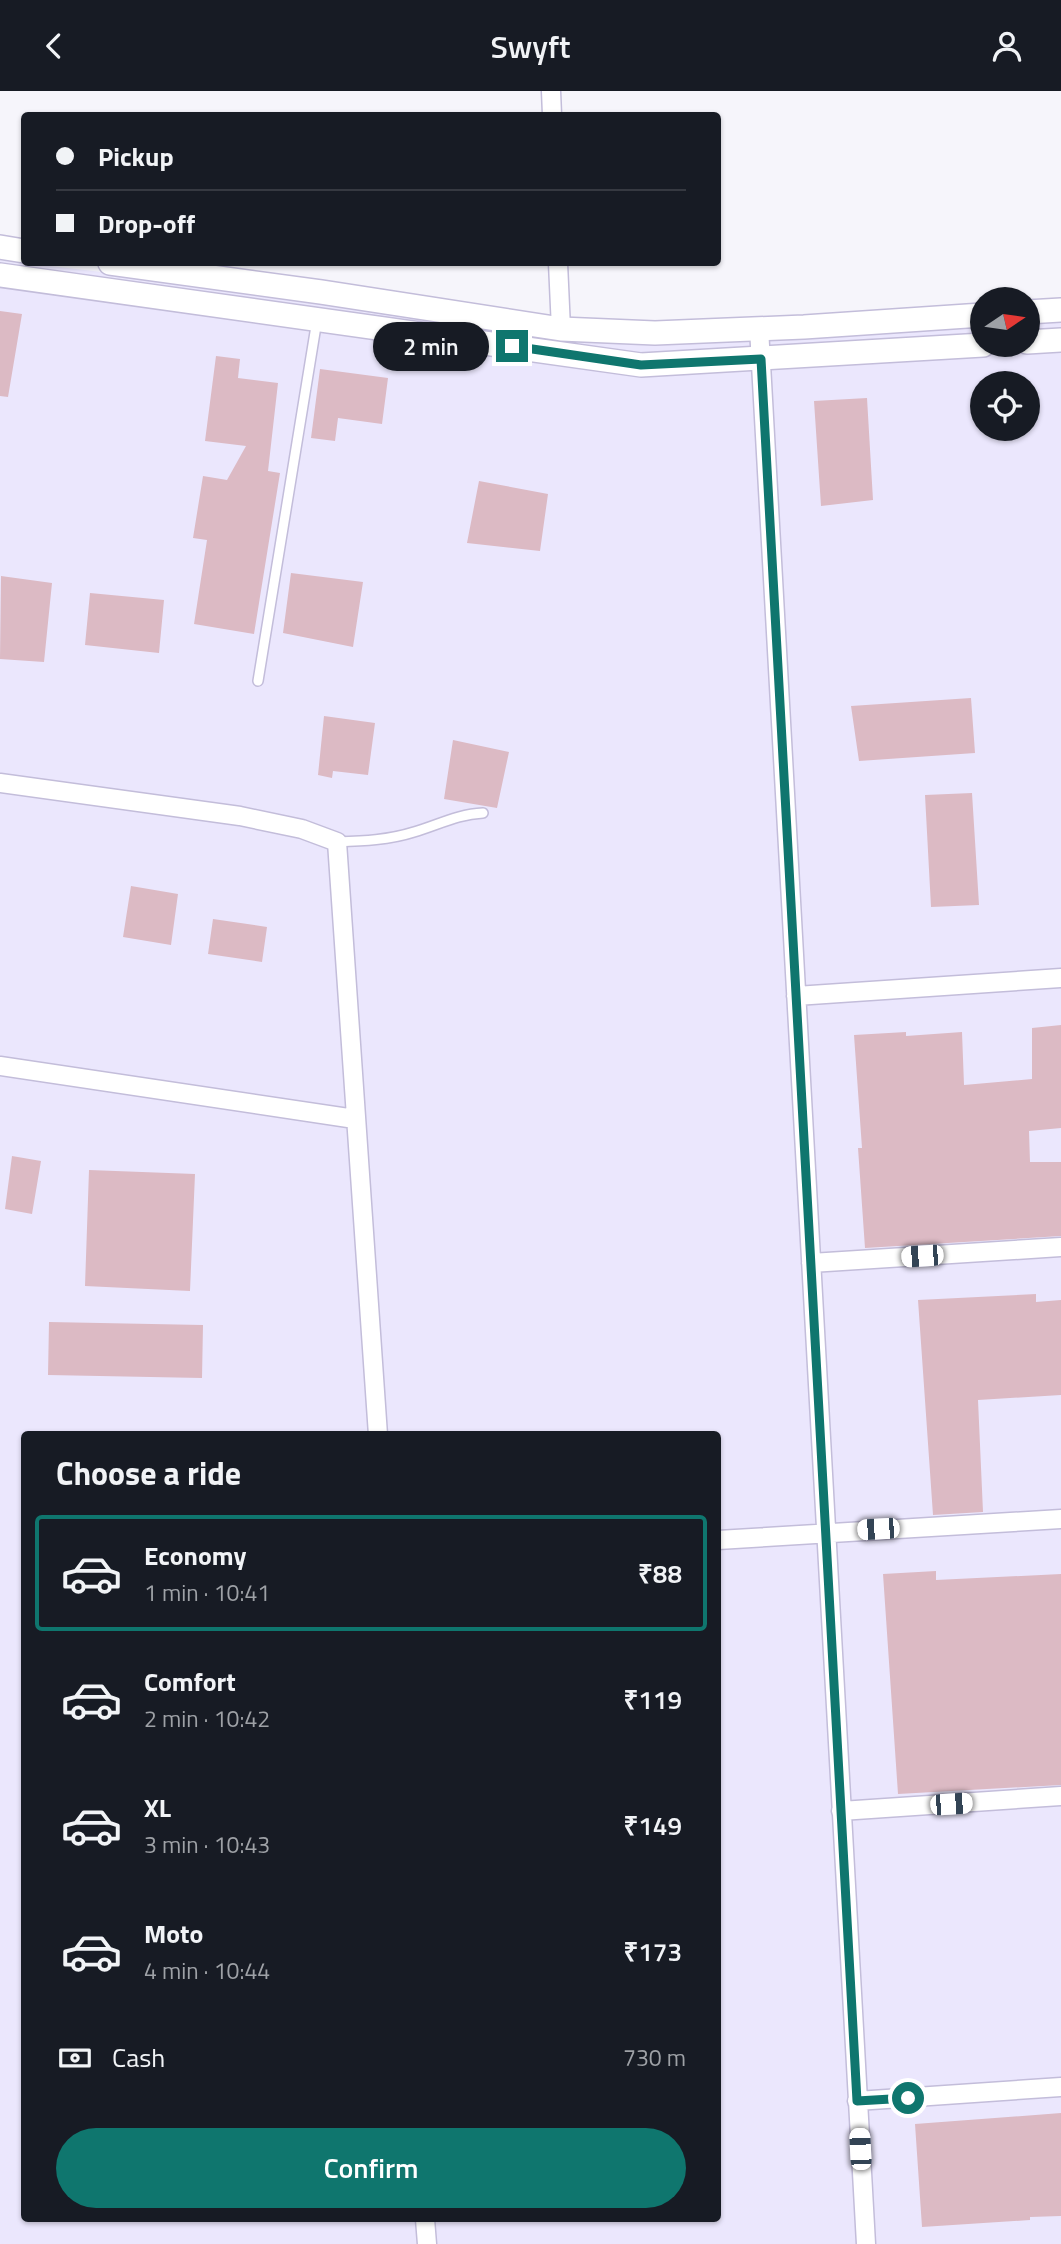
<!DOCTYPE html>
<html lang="en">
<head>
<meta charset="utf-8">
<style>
  :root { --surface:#171b24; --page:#242831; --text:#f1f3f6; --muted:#9ea1a6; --line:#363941; --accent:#0f766e }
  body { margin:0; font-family:"Titillium Web",sans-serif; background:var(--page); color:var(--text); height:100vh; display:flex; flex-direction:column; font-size:26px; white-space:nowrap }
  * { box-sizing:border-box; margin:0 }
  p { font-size:23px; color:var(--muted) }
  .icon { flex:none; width:38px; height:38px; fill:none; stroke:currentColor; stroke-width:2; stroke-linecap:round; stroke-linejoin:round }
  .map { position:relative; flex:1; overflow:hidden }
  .sheet { position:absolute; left:21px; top:1340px; width:700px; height:791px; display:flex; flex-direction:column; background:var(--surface); border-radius:7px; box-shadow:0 2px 5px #0004 }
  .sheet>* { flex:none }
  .banner { position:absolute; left:21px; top:21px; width:700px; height:154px; border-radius:7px; box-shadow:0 2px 5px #0004; display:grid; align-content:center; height:154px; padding:0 35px; background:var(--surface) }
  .needle { width:46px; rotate:77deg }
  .buttons { position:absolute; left:970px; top:196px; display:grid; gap:14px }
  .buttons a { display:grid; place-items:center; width:70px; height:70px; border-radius:50%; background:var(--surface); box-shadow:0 2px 5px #0004; font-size:35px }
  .end { position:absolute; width:32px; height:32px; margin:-16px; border:9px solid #0f766e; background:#fff; box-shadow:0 0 0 4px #fff }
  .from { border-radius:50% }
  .bubble { position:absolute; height:49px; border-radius:24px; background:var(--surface); box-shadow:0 2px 5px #0004; font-size:23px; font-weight:600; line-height:49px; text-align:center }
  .car { position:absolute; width:21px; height:42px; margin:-21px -10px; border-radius:9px; box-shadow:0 0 5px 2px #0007; background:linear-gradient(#fff 24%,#345 0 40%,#fff 0 76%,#345 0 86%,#fff 0) }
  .banner b { display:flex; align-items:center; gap:24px; height:66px; font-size:26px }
  .banner b+b { border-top:2px solid var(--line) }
  .banner i { width:18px; height:18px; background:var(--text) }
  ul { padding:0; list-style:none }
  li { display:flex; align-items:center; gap:21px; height:116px; margin:0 14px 10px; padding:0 21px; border:4px solid transparent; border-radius:7px }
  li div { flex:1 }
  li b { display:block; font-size:26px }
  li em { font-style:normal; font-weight:600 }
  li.selected { border-color:var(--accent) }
  li>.icon { width:63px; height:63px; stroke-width:1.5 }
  h2 { padding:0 35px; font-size:32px; line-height:84px }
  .pay { display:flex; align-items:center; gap:18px; height:77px; padding:0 35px; font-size:26px }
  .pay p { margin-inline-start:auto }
  .button { display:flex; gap:14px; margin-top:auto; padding:14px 35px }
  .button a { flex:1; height:80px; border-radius:42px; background:var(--accent); color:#fff; font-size:28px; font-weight:600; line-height:80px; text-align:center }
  header { display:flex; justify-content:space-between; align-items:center; height:91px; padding:0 35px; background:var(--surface); font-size:32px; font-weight:600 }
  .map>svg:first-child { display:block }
</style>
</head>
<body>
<header><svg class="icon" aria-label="back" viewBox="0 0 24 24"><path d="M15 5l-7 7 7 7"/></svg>Swyft<svg class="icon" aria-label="person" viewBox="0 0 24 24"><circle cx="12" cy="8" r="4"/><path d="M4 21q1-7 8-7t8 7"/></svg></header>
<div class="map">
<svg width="1061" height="2153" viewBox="0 0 1061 2153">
  <rect width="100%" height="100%" fill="#f6f5fb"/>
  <path fill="#ebe7fd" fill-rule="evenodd" d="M0,169L583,238L982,228V254H1027V227L1061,225V2153H0ZM982,292H1027V338H982ZM24,1344H718V2128H24Z"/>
  <path fill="#dcbac4" d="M0,220L22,223L8,306L0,305Z
    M216,265L240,268L238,287L278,292L268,380L280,382L254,543L194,533L207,449L193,447L203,385L227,389L246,355L205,350Z
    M320,278L388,287L382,333L338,327L335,350L311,347Z
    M867,307L873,409L821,415L814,310Z
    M479,390L548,403L540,460L467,452Z
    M291,482L363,491L353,556L283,542Z
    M1,485L52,492L44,571L0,568Z
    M90,502L164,509L159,562L85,554Z
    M971,607L975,662L859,670L851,615Z
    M324,625L375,632L368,684L333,680L332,687L318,684Z
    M453,649L509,661L497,717L444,708Z
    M972,702L979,814L931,816L925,704Z
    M131,795L178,803L171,854L123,846Z
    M213,828L267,836L262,871L208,863Z
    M1061,934V1037L1029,1040L1030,1071H1061V1145L865,1157L858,1057H862L854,944L906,941V945L962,941L964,994L1032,988V937Z
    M12,1065L41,1070L32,1123L5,1118Z
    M89,1079L195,1083L190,1200L85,1195Z
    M1036,1203V1211L1061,1209V1304L978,1309L983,1421L933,1424L918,1209Z
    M49,1231L203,1234L202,1287L48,1284Z
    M936,1480V1489L1061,1483V1694L898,1703L883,1483Z
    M1061,2022V2125L1030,2126V2129L922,2136L915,2033Z"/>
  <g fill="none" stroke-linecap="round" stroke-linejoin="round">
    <defs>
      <path id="service" d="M258,590L317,229
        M337,751C363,750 389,749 414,741C438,734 458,723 483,722"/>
      <path id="minor" d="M551,0L552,24
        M558,172L561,238
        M759,237L866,2153
        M0,692L240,725L302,738L337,751L378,1344
        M796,905L1061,887
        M0,975L355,1028
        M811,1172L1061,1156
        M718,1449L1061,1428
        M841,1720L1061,1705
        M857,2010L1061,1996
        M425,2128L427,2153"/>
      <path id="tertiary" d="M0,156L24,160
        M110,172L321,201L561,238L655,242L804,236L982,224
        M0,184L641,274L983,254
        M1027,221L1061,219
        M1027,251L1061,249"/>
    </defs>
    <use href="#service" stroke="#c3bdda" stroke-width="12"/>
    <use href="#minor" stroke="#c3bdda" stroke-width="21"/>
    <use href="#tertiary" stroke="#c3bdda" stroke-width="26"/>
    <use href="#service" stroke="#fff" stroke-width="9"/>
    <use href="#minor" stroke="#fff" stroke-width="18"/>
    <use href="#tertiary" stroke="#fff" stroke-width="23"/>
  </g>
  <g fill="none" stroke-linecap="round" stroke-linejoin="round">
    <path stroke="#0f766e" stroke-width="9" d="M512,255L641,274L761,268L857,2010L908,2007"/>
  </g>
</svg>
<div class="buttons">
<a><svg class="needle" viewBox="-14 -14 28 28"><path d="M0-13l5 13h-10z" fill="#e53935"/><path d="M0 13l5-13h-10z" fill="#9ea1a6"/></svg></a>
<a><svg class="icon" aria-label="locate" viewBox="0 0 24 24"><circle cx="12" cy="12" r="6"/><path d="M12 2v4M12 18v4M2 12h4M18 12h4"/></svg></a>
</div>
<i class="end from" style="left:908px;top:2007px"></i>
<i class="end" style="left:512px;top:255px"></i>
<div class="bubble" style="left:373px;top:231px;width:116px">2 min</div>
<i class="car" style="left:922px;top:1165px;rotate:266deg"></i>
<i class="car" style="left:878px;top:1438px;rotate:267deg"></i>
<i class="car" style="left:951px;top:1713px;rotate:86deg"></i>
<i class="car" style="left:860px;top:2058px;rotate:357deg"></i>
<div class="banner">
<b><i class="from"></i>Pickup</b>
<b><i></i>Drop-off</b>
</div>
<section class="sheet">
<h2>Choose a ride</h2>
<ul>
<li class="selected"><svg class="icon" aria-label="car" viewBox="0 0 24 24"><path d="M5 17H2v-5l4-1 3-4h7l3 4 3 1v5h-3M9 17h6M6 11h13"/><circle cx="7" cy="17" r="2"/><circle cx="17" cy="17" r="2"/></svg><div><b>Economy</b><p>1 min · 10:41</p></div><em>₹88</em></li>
<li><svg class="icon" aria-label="car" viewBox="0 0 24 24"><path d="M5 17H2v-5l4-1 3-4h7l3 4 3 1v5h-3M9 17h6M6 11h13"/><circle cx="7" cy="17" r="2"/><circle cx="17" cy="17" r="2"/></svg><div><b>Comfort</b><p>2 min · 10:42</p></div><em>₹119</em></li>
<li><svg class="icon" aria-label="car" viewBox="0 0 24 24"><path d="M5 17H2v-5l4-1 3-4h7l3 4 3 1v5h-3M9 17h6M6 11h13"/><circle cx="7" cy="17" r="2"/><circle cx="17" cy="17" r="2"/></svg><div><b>XL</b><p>3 min · 10:43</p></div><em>₹149</em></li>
<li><svg class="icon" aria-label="car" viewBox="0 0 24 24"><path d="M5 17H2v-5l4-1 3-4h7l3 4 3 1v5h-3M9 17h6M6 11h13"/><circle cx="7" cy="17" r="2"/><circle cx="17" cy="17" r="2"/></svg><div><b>Moto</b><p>4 min · 10:44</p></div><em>₹173</em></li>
</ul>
<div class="pay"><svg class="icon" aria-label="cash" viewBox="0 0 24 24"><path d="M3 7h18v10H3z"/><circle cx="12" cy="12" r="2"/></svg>Cash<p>730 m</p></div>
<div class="button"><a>Confirm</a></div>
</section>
</div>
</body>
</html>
